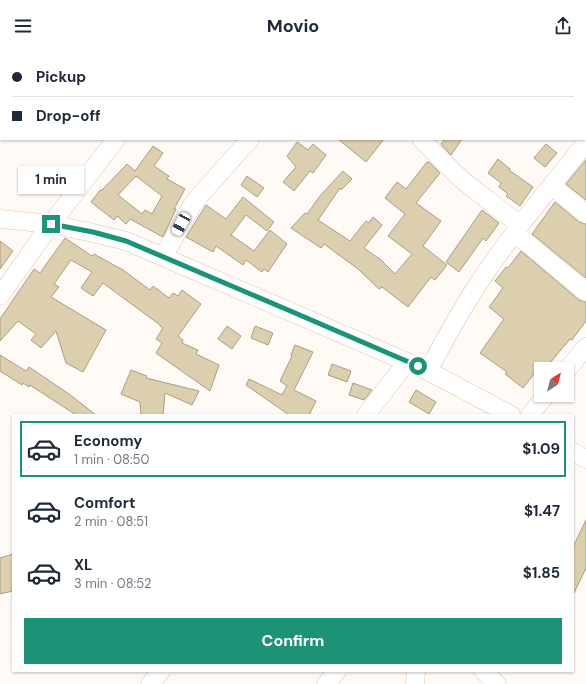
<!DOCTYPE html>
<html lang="en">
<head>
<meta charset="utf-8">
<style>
  :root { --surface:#fff; --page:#f6f6f7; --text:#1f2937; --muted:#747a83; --line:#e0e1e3; --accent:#1c9277 }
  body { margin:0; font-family:"DM Sans",sans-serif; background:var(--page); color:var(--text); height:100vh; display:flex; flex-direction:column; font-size:15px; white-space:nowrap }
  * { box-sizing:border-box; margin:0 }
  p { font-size:13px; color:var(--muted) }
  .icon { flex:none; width:22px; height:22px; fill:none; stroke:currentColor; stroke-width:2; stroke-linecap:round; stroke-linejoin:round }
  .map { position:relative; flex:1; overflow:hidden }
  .details { position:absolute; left:12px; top:362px; width:562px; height:258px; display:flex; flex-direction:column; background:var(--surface); border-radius:0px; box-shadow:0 1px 3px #0004 }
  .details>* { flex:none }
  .banner { position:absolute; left:0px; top:0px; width:586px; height:88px; box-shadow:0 1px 3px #0004; display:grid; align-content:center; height:88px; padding:0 12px; background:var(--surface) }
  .needle { width:26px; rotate:36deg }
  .controls { position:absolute; left:534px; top:310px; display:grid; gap:8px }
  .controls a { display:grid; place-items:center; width:40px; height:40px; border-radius:0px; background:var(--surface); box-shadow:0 1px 3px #0004; font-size:20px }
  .end { position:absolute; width:18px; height:18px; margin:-9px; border:5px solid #1c9277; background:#fff; box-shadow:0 0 0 2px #fff }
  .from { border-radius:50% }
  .bubble { position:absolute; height:28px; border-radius:0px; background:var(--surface); box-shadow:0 1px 3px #0004; font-size:13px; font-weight:700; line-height:28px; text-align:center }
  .car { position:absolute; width:12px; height:24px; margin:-12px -6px; border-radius:5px; box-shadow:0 0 3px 1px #0007; background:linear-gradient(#fff 24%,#345 0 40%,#fff 0 76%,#345 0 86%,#fff 0) }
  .banner b { display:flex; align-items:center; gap:14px; height:38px; font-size:15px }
  .banner b+b { border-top:1px solid var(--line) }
  .banner i { width:10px; height:10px; background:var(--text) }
  ul { padding:7px 0 0; list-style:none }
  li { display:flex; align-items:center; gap:12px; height:56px; margin:0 8px 6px; padding:0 4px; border:2px solid transparent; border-radius:0px }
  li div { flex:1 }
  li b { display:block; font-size:15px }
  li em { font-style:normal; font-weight:700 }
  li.on { border-color:var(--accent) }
  li>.icon { width:36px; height:36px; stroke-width:1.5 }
  .primary-button { display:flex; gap:8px; margin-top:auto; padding:8px 12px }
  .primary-button a { flex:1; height:46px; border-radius:0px; background:var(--accent); color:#fff; font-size:16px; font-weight:700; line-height:46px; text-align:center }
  header { display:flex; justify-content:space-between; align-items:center; height:52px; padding:0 12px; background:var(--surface); font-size:18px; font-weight:700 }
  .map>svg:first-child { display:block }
</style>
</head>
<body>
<header><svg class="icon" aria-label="menu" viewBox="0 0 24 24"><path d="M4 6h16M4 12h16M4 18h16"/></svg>Movio<svg class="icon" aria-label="share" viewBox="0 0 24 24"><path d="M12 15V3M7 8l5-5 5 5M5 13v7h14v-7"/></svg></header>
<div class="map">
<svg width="586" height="632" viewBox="0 0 586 632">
  <rect width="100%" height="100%" fill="#fffaf5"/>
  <path fill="#dccfb0" stroke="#aa9d7f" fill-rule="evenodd" d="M338,87H384L366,110Z
    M445,87H462L451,103L441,92Z
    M297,90L308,98L313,92L326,103L313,121L310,119L294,139L283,130L296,115L287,104Z
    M546,92L557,101L545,115L534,106Z
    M153,94L163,101L154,114L169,124L167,127L185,137L174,157H176L163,185L130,167L126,172L117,164L114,168L91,150L100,138L101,139L127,112L135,119ZM136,124L162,144L152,162L145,158L142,162L118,143Z
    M498,107L510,117L509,118L533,135L520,154L506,144L508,142L499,135L501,131L488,121Z
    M586,108V148L566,132Z
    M427,110H429L440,121L416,151L441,169L423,194L447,213L435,228L431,225L408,255L382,235L379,237L358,217L324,192L321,196L291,176L305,161L307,162L320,144L343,119L352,127L341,138L340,136L318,168L350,189L366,169L369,171L373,165L382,173L364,196L381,208L395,222L412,202L388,184L405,162L385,146L397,130L406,137Z
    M247,124L264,136L257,145L241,133Z
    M243,145L274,170L267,179L246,163L231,183L254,199L270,178L287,192L268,220L264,217L262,220L246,208L243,213L216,194L213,200L186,185L206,153L226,167Z
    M555,150L579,170L586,172V226L532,182Z
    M482,158L499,171L486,189L483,186L459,220L446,210Z
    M65,186L92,204L94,202L123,218L150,238L153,234L169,246L173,241L178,244L182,238L201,252L178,284L183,288L182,291L198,298L196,302L219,313L210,339L156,301L162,291L156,287L163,276L160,274V273L103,231L93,244L81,236L92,220L71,208L54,232L59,235L51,245L106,278L83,320L66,311L56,279L41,296L31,288L36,282L18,269L0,289V267L34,217L40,221Z
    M0,189L13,199L0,217Z
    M521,199L579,248L586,250V269L572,288L570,287L545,317H538L523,336L505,322L507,320L480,301L504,267L489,255L503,236L495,229L506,215L508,216Z
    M227,274L241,284L232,297L218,287Z
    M255,274L273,281L268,293L251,286Z
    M295,293L313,300L294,338L316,349L309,363H289L246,333L249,327L282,343L287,334L280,329L292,304L291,303Z
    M0,303L26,319L29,315L69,342L96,363H76L30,333L29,335L23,331L22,333L0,319Z
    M332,312L351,319L347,330L328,323Z
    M131,318L147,324L146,326L199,339L192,353L165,341L163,363H141L140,350L121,342Z
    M353,331L372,338L364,348L349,343Z
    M416,338L436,350L429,362L409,350Z
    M586,468V516L573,543V495Z
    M13,502V539L0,542V506Z"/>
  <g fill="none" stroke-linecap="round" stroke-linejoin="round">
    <defs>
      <path id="minor" d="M130,0L132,1
        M183,1L184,0
        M421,87L462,128L520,173
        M552,134L586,162
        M0,167L51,172L116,87
        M515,181L586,240
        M163,205L193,152L202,141L250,87
        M0,244L51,172L93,181L126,189L163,205L428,319L511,363
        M567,318L586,295
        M428,319C444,289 460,260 478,232C511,182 549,137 586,91
        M366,363L407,310
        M530,363L546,343
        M573,400L586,407
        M483,619L497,632
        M150,632L161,619
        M326,632L337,619
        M415,632L416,619"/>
    </defs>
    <use href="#minor" stroke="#dfc5ad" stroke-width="19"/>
    <path stroke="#9e9891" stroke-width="2.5" stroke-dasharray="4 2" stroke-linecap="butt" d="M316,1V0"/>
    <use href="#minor" stroke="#fff" stroke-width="18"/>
  </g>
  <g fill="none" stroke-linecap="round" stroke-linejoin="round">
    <path stroke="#1c9277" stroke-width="5" d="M51,172L93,180L126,189L295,261L418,314"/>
  </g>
</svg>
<div class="controls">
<a><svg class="needle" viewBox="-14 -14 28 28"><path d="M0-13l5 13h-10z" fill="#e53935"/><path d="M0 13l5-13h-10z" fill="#747a83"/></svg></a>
</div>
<i class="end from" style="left:418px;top:314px"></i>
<i class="end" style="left:51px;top:172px"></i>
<div class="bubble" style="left:18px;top:114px;width:66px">1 min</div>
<i class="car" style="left:181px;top:172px;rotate:209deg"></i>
<div class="banner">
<b><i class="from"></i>Pickup</b>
<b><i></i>Drop-off</b>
</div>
<section class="details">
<ul>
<li class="on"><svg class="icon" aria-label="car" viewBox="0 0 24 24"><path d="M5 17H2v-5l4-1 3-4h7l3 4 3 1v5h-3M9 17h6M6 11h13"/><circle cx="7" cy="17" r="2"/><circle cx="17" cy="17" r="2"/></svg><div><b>Economy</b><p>1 min · 08:50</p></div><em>$1.09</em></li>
<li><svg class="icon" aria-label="car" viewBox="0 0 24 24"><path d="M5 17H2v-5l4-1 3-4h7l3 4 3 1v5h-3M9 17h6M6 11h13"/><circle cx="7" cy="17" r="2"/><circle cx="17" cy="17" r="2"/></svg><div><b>Comfort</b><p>2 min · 08:51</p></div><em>$1.47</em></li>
<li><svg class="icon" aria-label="car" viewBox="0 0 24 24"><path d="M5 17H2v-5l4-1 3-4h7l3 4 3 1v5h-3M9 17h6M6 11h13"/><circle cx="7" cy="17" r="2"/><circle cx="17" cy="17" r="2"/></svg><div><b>XL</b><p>3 min · 08:52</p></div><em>$1.85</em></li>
</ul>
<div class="primary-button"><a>Confirm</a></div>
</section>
</div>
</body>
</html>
